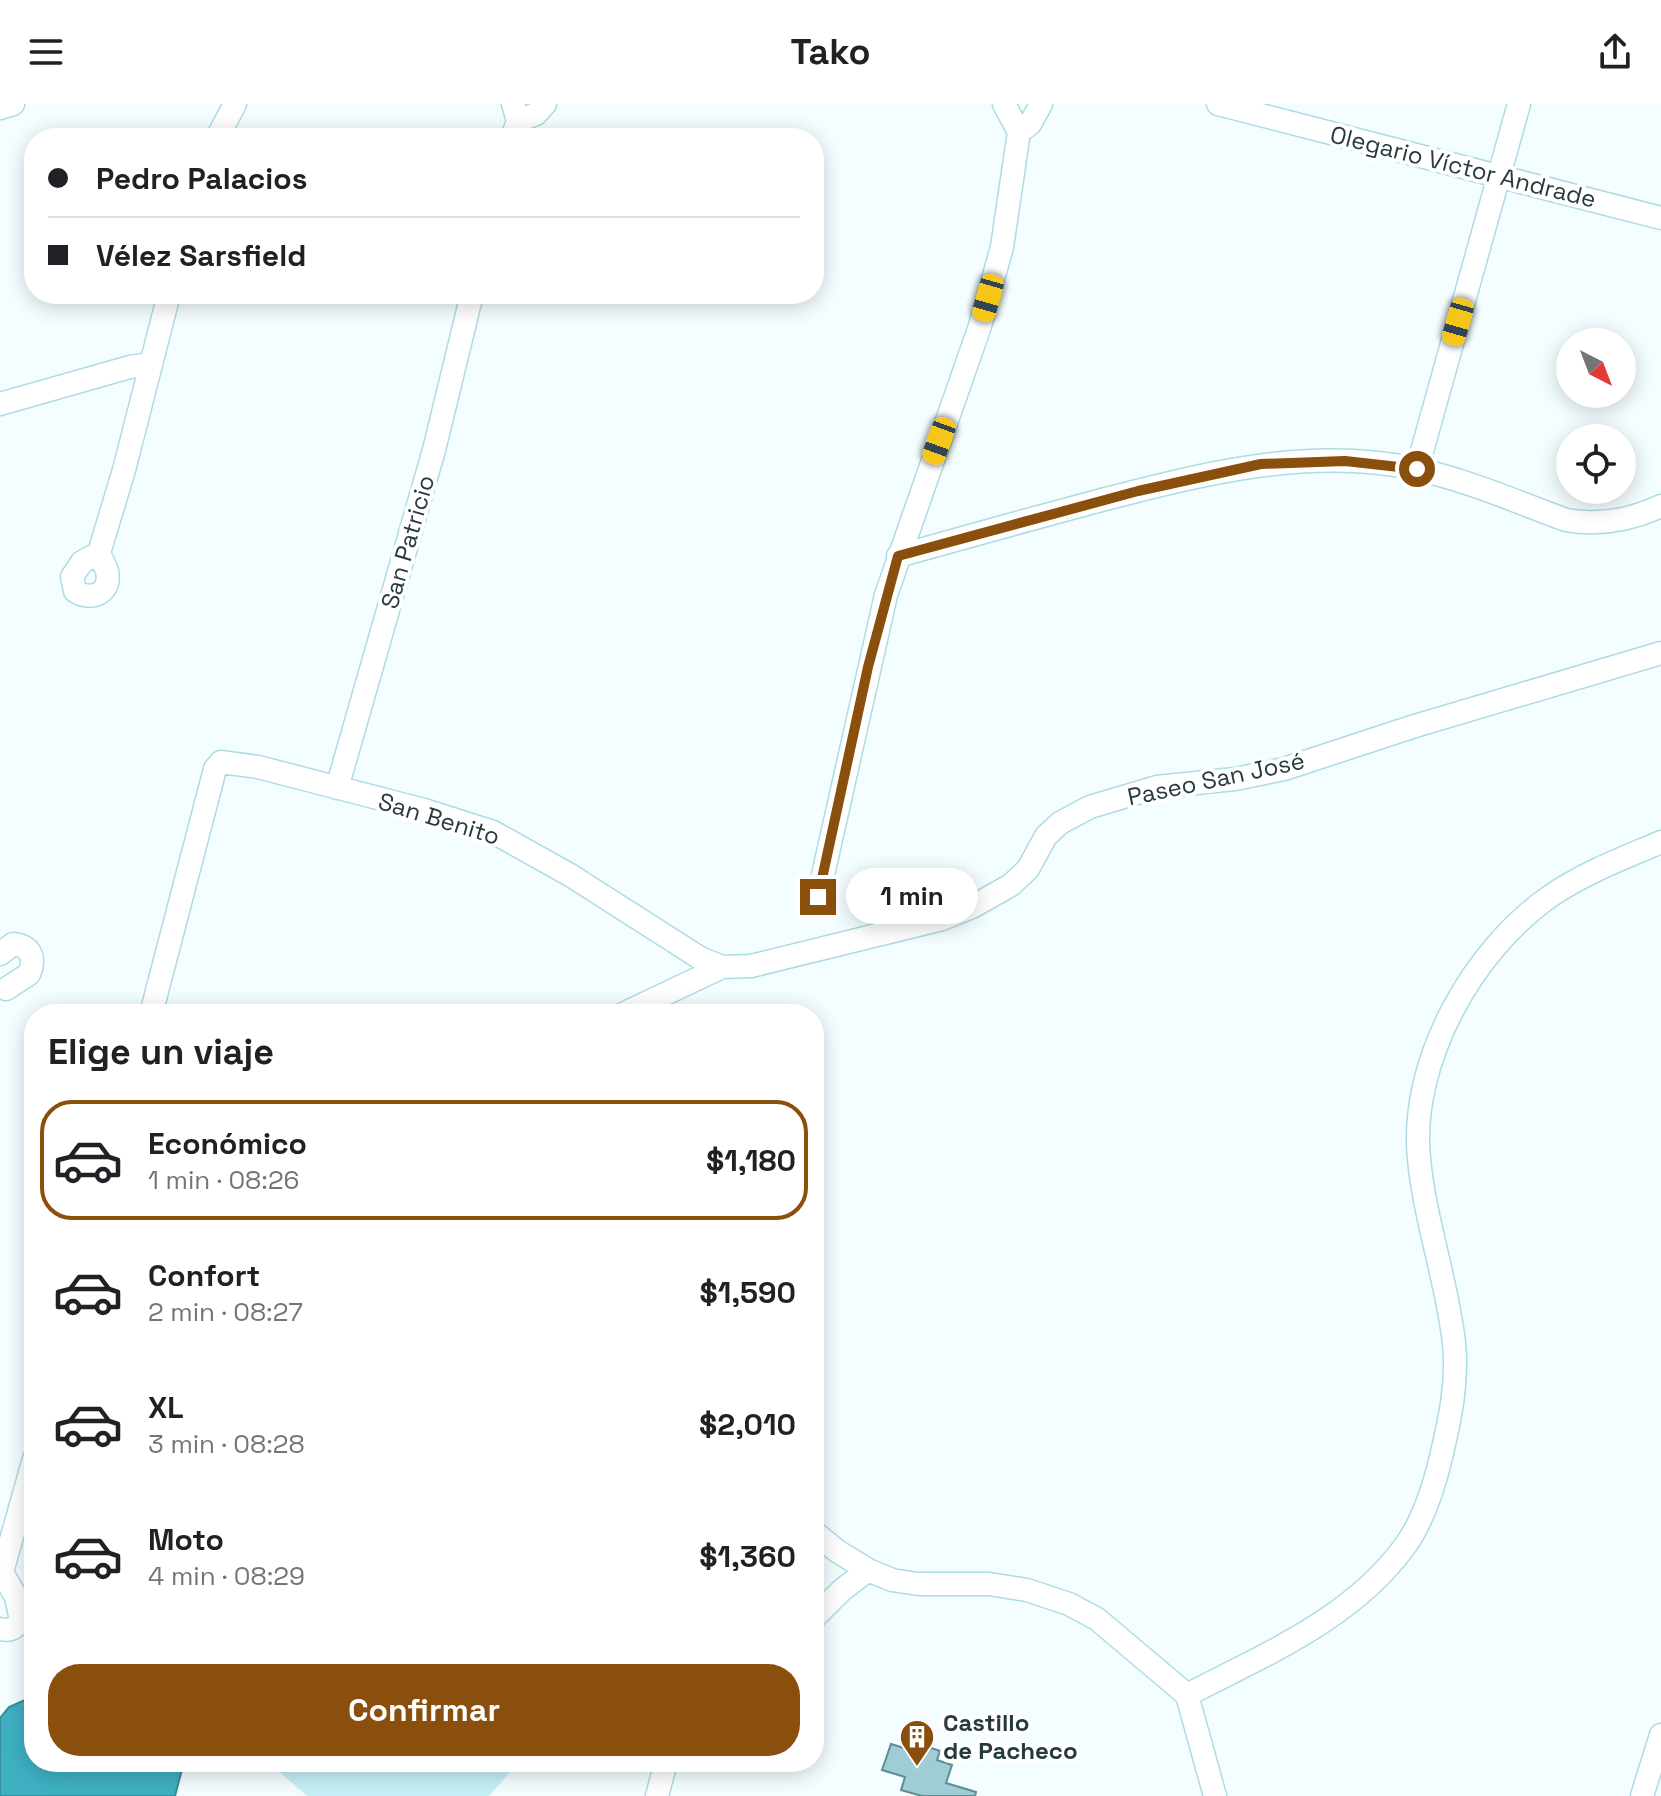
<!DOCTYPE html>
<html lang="es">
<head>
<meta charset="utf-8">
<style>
  :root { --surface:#fff; --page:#f2f2f2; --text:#202124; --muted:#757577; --line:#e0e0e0; --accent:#8a4e0d }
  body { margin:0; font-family:"Space Grotesk",sans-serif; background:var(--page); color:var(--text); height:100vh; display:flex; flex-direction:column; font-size:30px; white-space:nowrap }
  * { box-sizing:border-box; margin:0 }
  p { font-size:26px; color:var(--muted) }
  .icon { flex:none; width:44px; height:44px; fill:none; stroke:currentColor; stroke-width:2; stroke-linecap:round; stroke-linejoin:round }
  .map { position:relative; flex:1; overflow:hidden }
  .panel { position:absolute; left:24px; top:900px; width:800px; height:768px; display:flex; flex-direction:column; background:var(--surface); border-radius:32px; box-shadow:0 4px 20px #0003 }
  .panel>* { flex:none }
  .hud { position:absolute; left:24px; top:24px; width:800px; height:176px; border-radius:32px; box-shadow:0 4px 20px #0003; display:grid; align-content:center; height:176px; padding:0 24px; background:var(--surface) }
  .needle { width:52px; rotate:138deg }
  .controls { position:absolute; left:1556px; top:224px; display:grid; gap:16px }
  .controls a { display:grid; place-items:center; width:80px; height:80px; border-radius:50%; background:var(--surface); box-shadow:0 4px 20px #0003; font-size:40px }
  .end { position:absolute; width:36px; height:36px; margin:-18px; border:10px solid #8a4e0d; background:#fff; box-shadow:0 0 0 4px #fff }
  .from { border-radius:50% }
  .bubble { position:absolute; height:56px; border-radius:28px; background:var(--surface); box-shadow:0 4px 20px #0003; font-size:26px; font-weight:700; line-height:56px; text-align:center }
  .car { position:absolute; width:24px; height:48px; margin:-24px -12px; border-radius:10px; box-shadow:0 0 6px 2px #0007; background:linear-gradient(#f5c518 24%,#345 0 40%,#f5c518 0 76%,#345 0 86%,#f5c518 0) }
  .hud b { display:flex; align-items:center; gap:28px; height:76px; font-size:30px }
  .hud b+b { border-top:2px solid var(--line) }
  .hud i { width:20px; height:20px; background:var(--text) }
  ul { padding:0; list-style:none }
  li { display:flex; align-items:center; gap:24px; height:120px; margin:0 16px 12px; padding:0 8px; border:4px solid transparent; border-radius:32px }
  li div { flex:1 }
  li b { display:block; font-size:30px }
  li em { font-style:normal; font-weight:700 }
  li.selected { border-color:var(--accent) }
  li>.icon { width:72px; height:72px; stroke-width:1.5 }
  h2 { padding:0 24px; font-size:36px; line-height:96px }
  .cta { display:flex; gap:16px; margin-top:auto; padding:16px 24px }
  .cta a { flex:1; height:92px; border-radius:32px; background:var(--accent); color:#fff; font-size:32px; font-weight:700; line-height:92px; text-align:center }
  header { display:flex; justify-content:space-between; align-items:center; height:104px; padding:0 24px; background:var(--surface); font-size:36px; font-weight:700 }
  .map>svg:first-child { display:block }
</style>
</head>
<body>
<header><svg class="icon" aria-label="menu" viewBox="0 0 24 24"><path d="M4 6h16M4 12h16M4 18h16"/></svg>Tako<svg class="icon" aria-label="share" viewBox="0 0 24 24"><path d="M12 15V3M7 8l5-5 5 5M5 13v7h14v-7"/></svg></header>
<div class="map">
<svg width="1661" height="1692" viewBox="0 0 1661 1692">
  <rect width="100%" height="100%" fill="#f4fdff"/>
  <path fill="#c6f0f8" d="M268,1658H501L511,1667L489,1692H307Z"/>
  <path fill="#3eb0c2" stroke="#378d9a" stroke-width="2" d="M34,1592V1658H184L175,1692H0V1614L9,1603Z"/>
  <path fill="#9fcdd5" stroke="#608c94" stroke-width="2" d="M891,1640L917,1648L919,1640L940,1647L937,1656L952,1661L946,1679L976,1688L975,1692H922L901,1686L905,1673L882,1666Z"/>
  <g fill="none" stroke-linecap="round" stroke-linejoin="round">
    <defs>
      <path id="minor" d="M1004,0L1019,28L1030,20L1041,0
        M1218,0L1661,114
        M0,4L13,0
        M518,17L536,10L545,0
        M217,34L235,0
        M512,34L518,17L513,0
        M0,300L130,263L150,260
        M1417,365L1519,0
        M99,449L82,458L72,473L75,487C91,498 112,489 107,467C105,461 101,454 99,449L124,366L169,190
        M898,452C965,433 1031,415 1098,397C1202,370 1309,342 1416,365C1467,376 1517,398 1566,416C1599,422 1631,416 1661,402
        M337,684L434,346L472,190
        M818,793L886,491L980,222L1002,143L1019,28
        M0,850L13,840C31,842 36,854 29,870L6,885
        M151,910L215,665L221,658L258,663L424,706L493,728L570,771L700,854L722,863
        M623,910L722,863L751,862L942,815L972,803L1011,781L1028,765L1046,732L1060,719L1090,703L1157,683L1235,675L1284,665L1415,622L1661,549
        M814,1428L837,1447L868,1466L892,1476L918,1480H989L1027,1486L1069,1500L1097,1515L1187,1591L1215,1692
        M0,1475L34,1355
        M814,1514L842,1486L868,1466
        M0,1525C10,1527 15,1525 21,1516L16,1493L3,1470
        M1187,1591C1264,1551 1352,1515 1405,1442C1423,1417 1434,1383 1441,1353C1450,1316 1458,1278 1454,1239C1447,1177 1425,1117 1419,1055C1409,958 1473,845 1552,791C1586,768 1624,754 1661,738
        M657,1692L666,1658
        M1642,1692L1661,1631"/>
    </defs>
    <use href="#minor" stroke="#addce4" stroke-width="25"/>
    <use href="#minor" stroke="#fff" stroke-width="22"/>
  </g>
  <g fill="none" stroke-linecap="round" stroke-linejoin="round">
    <path stroke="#8a4e0d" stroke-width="10" d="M818,793L868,563L898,452L1138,387L1261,360L1345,357L1417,365"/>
  </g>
  <defs>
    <symbol id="building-pin" viewBox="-11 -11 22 30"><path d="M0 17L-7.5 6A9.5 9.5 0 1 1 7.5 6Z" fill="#8a4e0d" stroke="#fff"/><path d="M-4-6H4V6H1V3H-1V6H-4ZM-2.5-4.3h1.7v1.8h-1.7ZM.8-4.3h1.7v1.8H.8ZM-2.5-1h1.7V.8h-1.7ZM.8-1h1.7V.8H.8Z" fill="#fff"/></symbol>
  </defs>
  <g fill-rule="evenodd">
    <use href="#building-pin" x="897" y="1613" width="40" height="54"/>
  </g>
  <g text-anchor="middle" stroke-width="8" stroke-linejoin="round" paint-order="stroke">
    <g font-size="24" fill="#273a3e" stroke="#fff">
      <text transform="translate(1463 63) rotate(14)" y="8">Olegario Víctor Andrade</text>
      <text transform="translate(408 438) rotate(-74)" y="8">San Patricio</text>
      <text transform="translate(1216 675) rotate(-12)" y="8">Paseo San José</text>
      <text transform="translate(439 715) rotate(17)" y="8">San Benito</text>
    </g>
    <g font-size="24" font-weight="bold" fill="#273a3e" stroke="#fff" text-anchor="start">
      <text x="943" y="1627">Castillo<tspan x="943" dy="28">de Pacheco</tspan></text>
    </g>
  </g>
</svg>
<div class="controls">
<a><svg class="needle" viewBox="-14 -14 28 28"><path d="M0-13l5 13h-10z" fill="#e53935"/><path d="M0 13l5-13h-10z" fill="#757577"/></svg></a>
<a><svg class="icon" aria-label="locate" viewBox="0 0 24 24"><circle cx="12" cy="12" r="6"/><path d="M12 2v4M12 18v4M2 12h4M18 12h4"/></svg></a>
</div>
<i class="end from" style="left:1417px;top:365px"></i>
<i class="end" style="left:818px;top:793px"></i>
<div class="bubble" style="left:846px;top:764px;width:132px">1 min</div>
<i class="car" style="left:988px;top:194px;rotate:196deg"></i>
<i class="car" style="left:1458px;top:218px;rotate:196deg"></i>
<i class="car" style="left:939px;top:337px;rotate:200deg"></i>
<div class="hud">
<b><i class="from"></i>Pedro Palacios</b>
<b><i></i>Vélez Sarsfield</b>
</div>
<section class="panel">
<h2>Elige un viaje</h2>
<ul>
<li class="selected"><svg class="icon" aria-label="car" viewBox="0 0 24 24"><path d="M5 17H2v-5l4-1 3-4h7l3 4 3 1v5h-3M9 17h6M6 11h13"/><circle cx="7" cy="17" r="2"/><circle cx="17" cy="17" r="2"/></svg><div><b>Económico</b><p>1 min · 08:26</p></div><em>$1,180</em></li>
<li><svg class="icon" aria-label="car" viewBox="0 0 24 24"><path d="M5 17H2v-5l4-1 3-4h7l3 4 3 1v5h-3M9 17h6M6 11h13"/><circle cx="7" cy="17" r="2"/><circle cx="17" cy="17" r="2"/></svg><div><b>Confort</b><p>2 min · 08:27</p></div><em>$1,590</em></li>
<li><svg class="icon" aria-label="car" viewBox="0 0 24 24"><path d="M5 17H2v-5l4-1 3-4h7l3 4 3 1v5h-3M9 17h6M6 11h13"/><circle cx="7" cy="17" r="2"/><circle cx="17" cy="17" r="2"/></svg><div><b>XL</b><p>3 min · 08:28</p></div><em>$2,010</em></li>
<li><svg class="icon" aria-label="car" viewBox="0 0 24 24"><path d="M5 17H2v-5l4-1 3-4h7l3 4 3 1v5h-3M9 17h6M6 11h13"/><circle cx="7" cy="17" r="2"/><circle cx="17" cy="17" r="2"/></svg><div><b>Moto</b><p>4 min · 08:29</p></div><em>$1,360</em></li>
</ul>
<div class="cta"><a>Confirmar</a></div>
</section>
</div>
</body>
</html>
